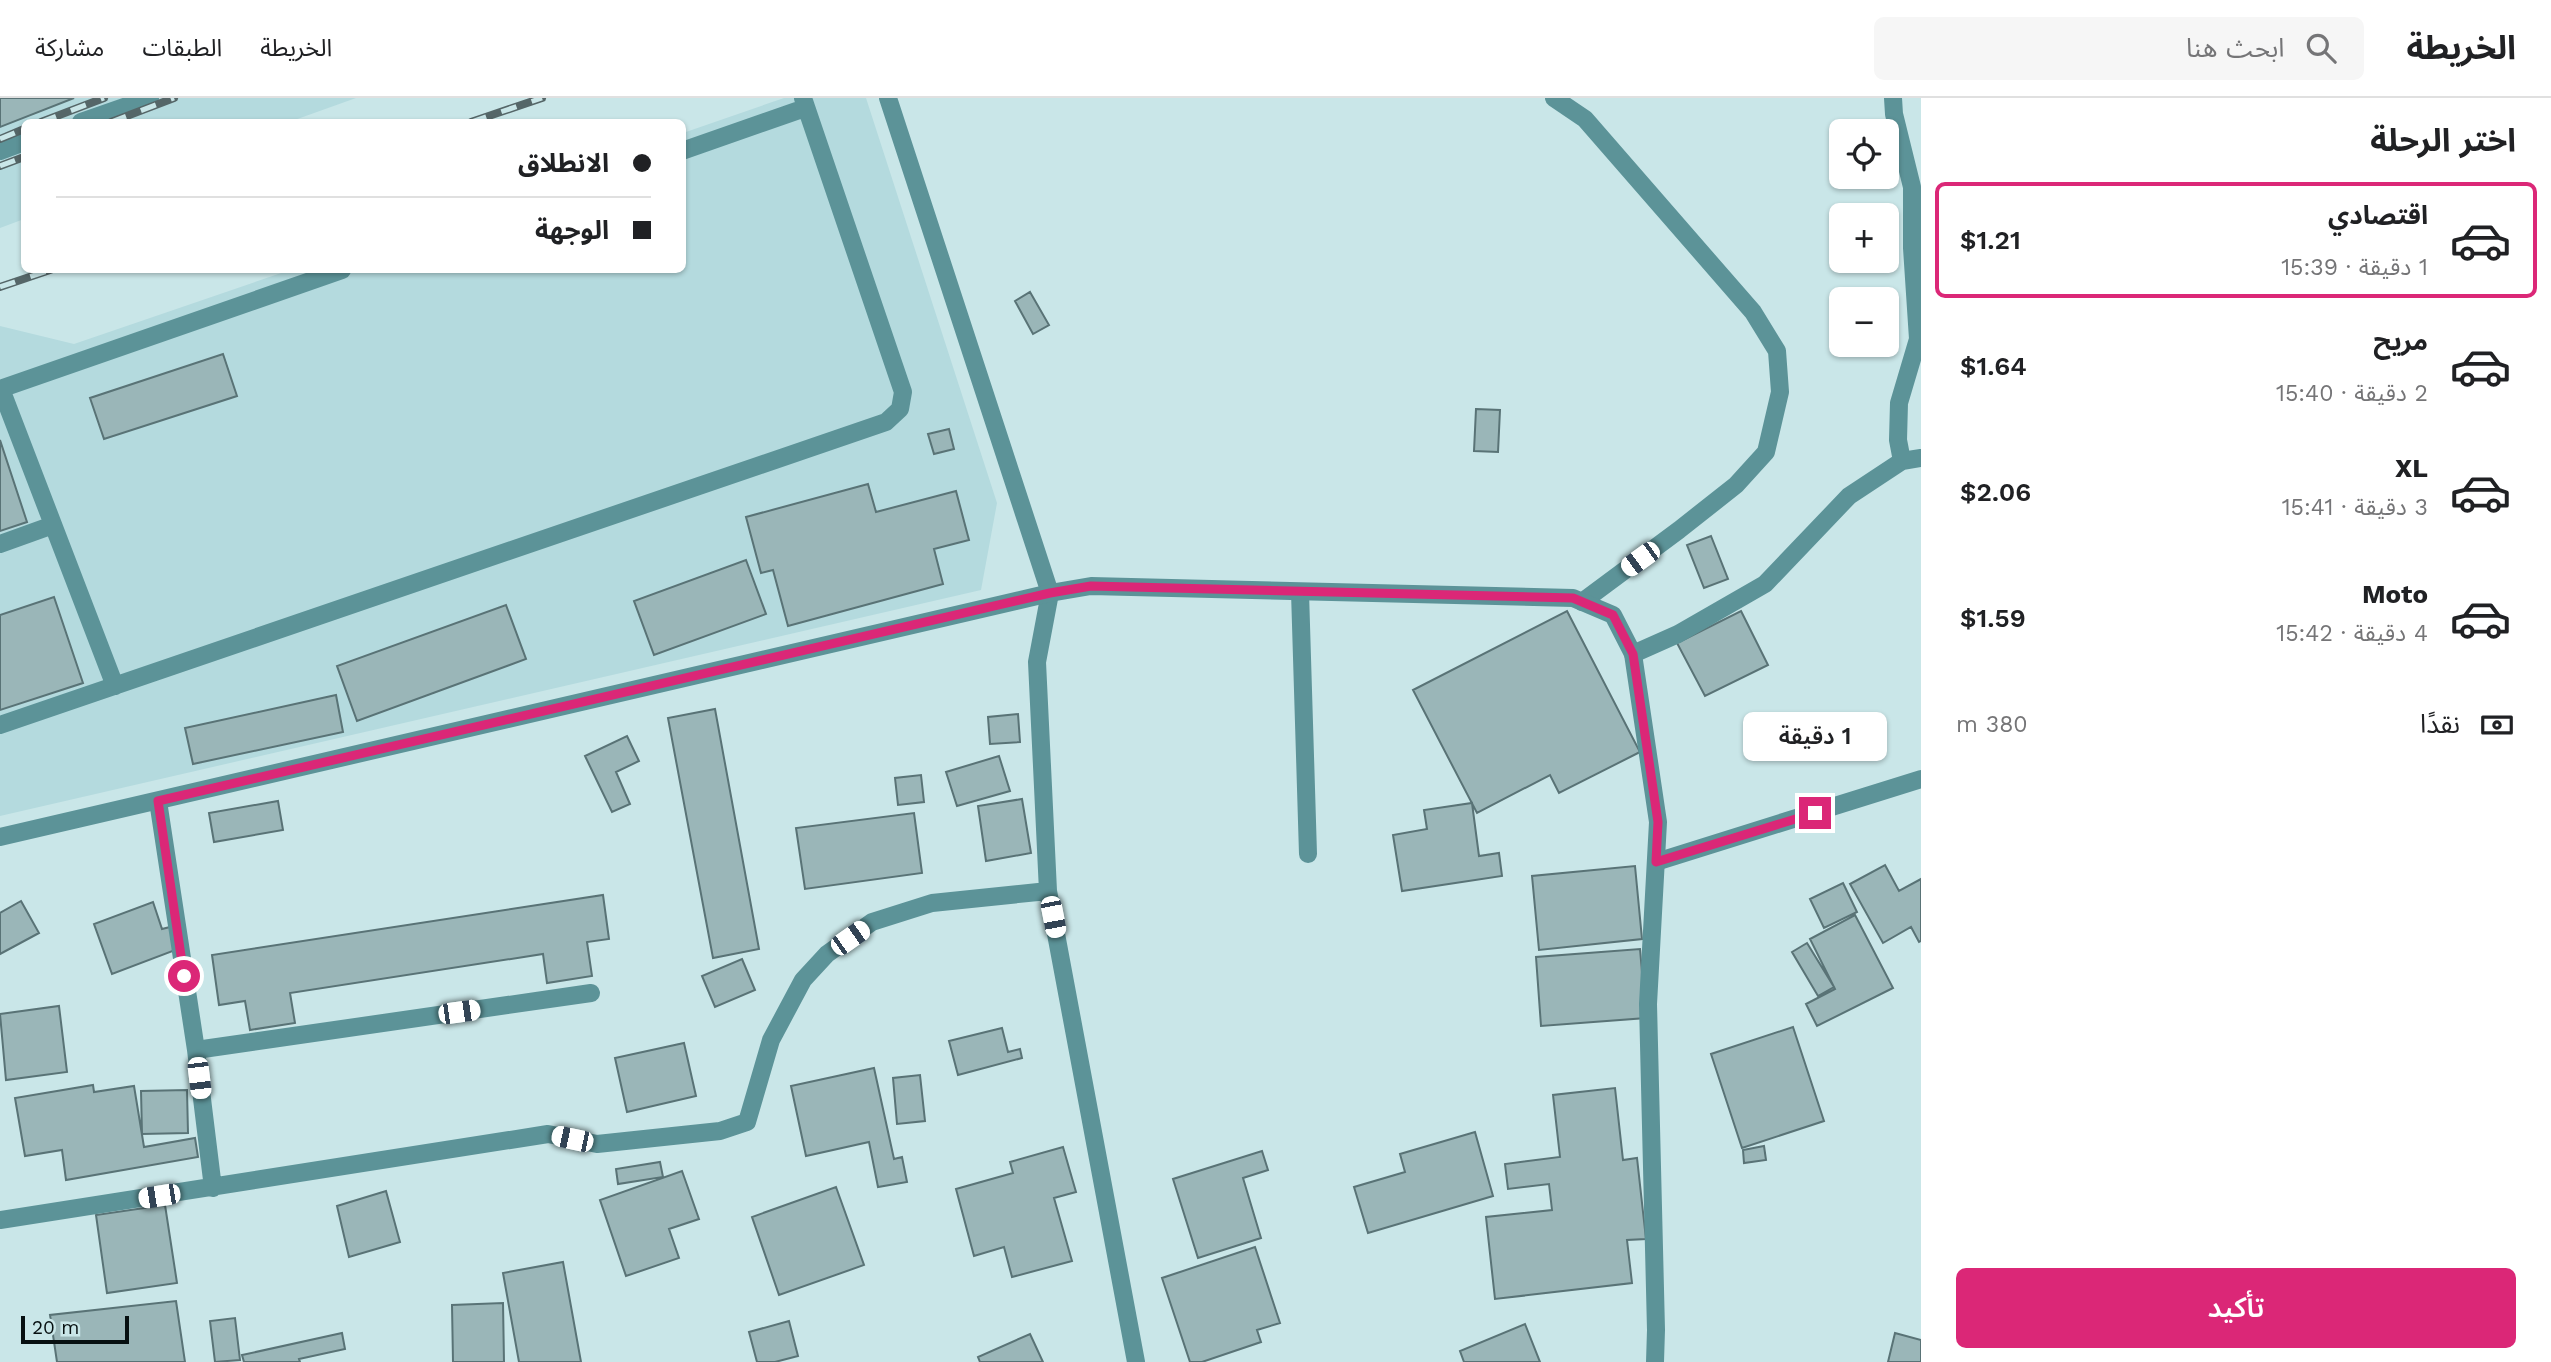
<!DOCTYPE html>
<html lang="ar">
<head>
<meta charset="utf-8">
<style>
  :root { --surface:#fff; --page:#f6f6f6; --text:#202124; --muted:#757577; --line:#e0e0e0; --accent:#db2777 }
  body { margin:0; font-family:"Work Sans","Noto Sans Arabic",sans-serif; background:var(--page); color:var(--text); direction:rtl; height:100vh; display:flex; flex-direction:column; font-size:26px; white-space:nowrap }
  * { box-sizing:border-box; margin:0 }
  p { font-size:23px; color:var(--muted) }
  .icon { flex:none; width:38px; height:38px; fill:none; stroke:currentColor; stroke-width:2; stroke-linecap:round; stroke-linejoin:round }
  .map { position:relative; flex:1; overflow:hidden; direction:ltr }
  .drawer { display:flex; flex-direction:column; background:var(--surface); width:630px }
  .drawer>* { flex:none }
  .hud { position:absolute; left:21px; top:21px; width:665px; height:154px; border-radius:10px; box-shadow:0 2px 5px #0004; direction:rtl; display:grid; align-content:center; height:154px; padding:0 35px; background:var(--surface) }
  .buttons { position:absolute; left:1829px; top:21px; display:grid; gap:14px }
  .buttons a { display:grid; place-items:center; width:70px; height:70px; border-radius:10px; background:var(--surface); box-shadow:0 2px 5px #0004; font-size:35px }
  .scale { position:absolute; left:21px; bottom:18px; width:108px; box-sizing:border-box; padding-left:7px; border:4px solid #071011; border-top:0; font-size:19px; line-height:24px; white-space:nowrap; color:#071011; -webkit-text-stroke:5px #c9e6e8; paint-order:stroke }
  .end { position:absolute; width:32px; height:32px; margin:-16px; border:9px solid #db2777; background:#fff; box-shadow:0 0 0 4px #fff }
  .from { border-radius:50% }
  .bubble { position:absolute; height:49px; border-radius:10px; background:var(--surface); box-shadow:0 2px 5px #0004; font-size:23px; font-weight:600; line-height:49px; text-align:center; direction:rtl }
  .car { position:absolute; width:21px; height:42px; margin:-21px -10px; border-radius:9px; box-shadow:0 0 5px 2px #0007; background:linear-gradient(#fff 24%,#345 0 40%,#fff 0 76%,#345 0 86%,#fff 0) }
  .hud b { display:flex; align-items:center; gap:24px; height:66px; font-size:26px }
  .hud b+b { border-top:2px solid var(--line) }
  .hud i { width:18px; height:18px; background:var(--text) }
  ul { padding:0; list-style:none }
  li { display:flex; align-items:center; gap:21px; height:116px; margin:0 14px 10px; padding:0 21px; border:4px solid transparent; border-radius:10px }
  li div { flex:1 }
  li b { display:block; font-size:26px }
  li em { font-style:normal; font-weight:600 }
  li.on { border-color:var(--accent) }
  li>.icon { width:63px; height:63px; stroke-width:1.5 }
  h2 { padding:0 35px; font-size:32px; line-height:84px }
  .pay { display:flex; align-items:center; gap:18px; height:77px; padding:0 35px; font-size:26px }
  .pay p { margin-inline-start:auto }
  .action { display:flex; gap:14px; margin-top:auto; padding:14px 35px }
  .action a { flex:1; height:80px; border-radius:10px; background:var(--accent); color:#fff; font-size:28px; font-weight:600; line-height:80px; text-align:center }
  header { display:flex; align-items:center; gap:42px; box-sizing:border-box; height:98px; padding:0 35px; background:var(--surface); border-bottom:2px solid var(--line) }
  header strong { font-size:33px }
  nav { display:flex; gap:38px; margin-inline-start:auto; font-size:24px }
  .search { width:490px; height:63px; background:var(--page); display:flex; align-items:center; gap:18px; box-sizing:border-box; padding:0 24px; border-radius:10px; color:var(--muted); font-size:26px }
  main { display:flex; flex:1; min-height:0 }
  .map>svg:first-child { display:block }
</style>
</head>
<body>
<header>
<strong>الخريطة</strong>
<div class="search"><svg class="icon" aria-label="search" viewBox="0 0 24 24"><circle cx="10" cy="10" r="6"/><path d="M15 15l6 6"/></svg>ابحث هنا</div>
<nav><a>الخريطة</a><a>الطبقات</a><a>مشاركة</a></nav>
</header>
<main>
<section class="drawer">
<h2>اختر الرحلة</h2>
<ul>
<li class="on"><svg class="icon" aria-label="car" viewBox="0 0 24 24"><path d="M5 17H2v-5l4-1 3-4h7l3 4 3 1v5h-3M9 17h6M6 11h13"/><circle cx="7" cy="17" r="2"/><circle cx="17" cy="17" r="2"/></svg><div><b>اقتصادي</b><p>1 دقيقة · 15:39</p></div><em>$1.21</em></li>
<li><svg class="icon" aria-label="car" viewBox="0 0 24 24"><path d="M5 17H2v-5l4-1 3-4h7l3 4 3 1v5h-3M9 17h6M6 11h13"/><circle cx="7" cy="17" r="2"/><circle cx="17" cy="17" r="2"/></svg><div><b>مريح</b><p>2 دقيقة · 15:40</p></div><em>$1.64</em></li>
<li><svg class="icon" aria-label="car" viewBox="0 0 24 24"><path d="M5 17H2v-5l4-1 3-4h7l3 4 3 1v5h-3M9 17h6M6 11h13"/><circle cx="7" cy="17" r="2"/><circle cx="17" cy="17" r="2"/></svg><div><b>XL</b><p>3 دقيقة · 15:41</p></div><em>$2.06</em></li>
<li><svg class="icon" aria-label="car" viewBox="0 0 24 24"><path d="M5 17H2v-5l4-1 3-4h7l3 4 3 1v5h-3M9 17h6M6 11h13"/><circle cx="7" cy="17" r="2"/><circle cx="17" cy="17" r="2"/></svg><div><b>Moto</b><p>4 دقيقة · 15:42</p></div><em>$1.59</em></li>
</ul>
<div class="pay"><svg class="icon" aria-label="cash" viewBox="0 0 24 24"><path d="M3 7h18v10H3z"/><circle cx="12" cy="12" r="2"/></svg>نقدًا<p>380 m</p></div>
<div class="action"><a>تأكيد</a></div>
</section>
<div class="map">
<svg width="1921" height="1264" viewBox="0 0 1921 1264">
  <rect width="100%" height="100%" fill="#c9e6e8"/>
  <path fill="#b4dade" d="M0,0H356L289,24H24V121L0,130Z
    M784,0H866L997,405L981,492L0,718V228L74,246L290,172H682L683,35Z"/>
  <path fill="#9ab6b8" stroke="#597376" stroke-width="2" d="M0,0H74L0,29Z
    M1030,194L1049,227L1033,236L1015,203Z
    M223,256L237,298L104,341L90,300Z
    M1476,311L1500,312L1498,354L1474,353Z
    M949,331L954,351L934,356L928,336Z
    M0,342L27,424L0,433Z
    M868,386L876,414L956,393L969,442L934,451L943,486L788,528L773,472L761,475L746,419Z
    M1711,438L1728,481L1704,490L1687,447Z
    M746,462L766,516L654,557L634,503Z
    M54,499L83,585L0,612V517Z
    M506,507L526,561L357,623L337,568Z
    M1567,513L1640,654L1559,695L1550,677L1477,715L1413,592Z
    M1741,513L1768,567L1705,598L1677,545Z
    M336,597L343,634L193,666L185,630Z
    M715,611L759,851L713,860L668,620Z
    M1018,616L1020,644L990,646L988,619Z
    M627,638L639,663L616,674L630,706L612,714L585,658Z
    M999,658L1010,693L957,708L946,674Z
    M921,677L924,704L898,707L895,680Z
    M1022,701L1031,755L986,763L978,708Z
    M278,703L283,732L214,744L209,715Z
    M1472,705L1479,758L1499,755L1502,778L1402,793L1393,737L1427,731L1424,712Z
    M914,715L922,775L805,791L796,730Z
    M1885,767L1899,793L1921,781V843L1919,844L1911,829L1883,845L1850,786Z
    M1635,768L1642,841L1539,852L1532,778Z
    M1843,785L1857,814L1824,830L1810,801Z
    M603,797L609,841L587,844L592,878L547,885L543,856L290,895L295,925L250,932L245,903L219,907L212,857Z
    M21,803L39,835L0,856V815Z
    M153,804L162,831L170,829L178,851L112,876L94,826Z
    M1855,817L1893,890L1817,928L1806,906L1835,891L1810,841Z
    M1807,845L1834,889L1818,898L1792,854Z
    M1640,851L1646,920L1541,928L1536,859Z
    M742,861L755,892L715,909L702,878Z
    M59,908L67,974L6,982L0,916Z
    M1793,929L1824,1023L1742,1050L1711,956Z
    M1002,930L1008,954L1020,951L1022,960L958,977L949,943Z
    M684,945L696,998L627,1014L615,960Z
    M874,970L894,1061L902,1059L907,1084L878,1089L869,1044L806,1058L791,988Z
    M920,977L925,1023L897,1026L893,980Z
    M93,987L94,994L134,988L144,1049L195,1040L198,1059L66,1082L62,1052L25,1058L15,1000Z
    M1615,990L1623,1062L1637,1060L1646,1141L1627,1142L1632,1185L1495,1201L1486,1119L1552,1112L1549,1086L1508,1091L1505,1066L1560,1059L1553,997Z
    M187,992L188,1035L142,1036L141,993Z
    M1475,1034L1493,1098L1368,1135L1354,1089L1405,1074L1400,1056Z
    M1764,1048L1766,1062L1744,1065L1743,1052Z
    M1063,1049L1076,1094L1054,1100L1072,1163L1012,1179L1004,1149L974,1158L956,1091L1013,1075L1010,1064Z
    M1262,1053L1268,1072L1243,1080L1261,1140L1198,1160L1173,1081Z
    M660,1064L663,1079L618,1086L616,1071Z
    M682,1073L699,1121L669,1131L679,1160L626,1178L600,1102Z
    M836,1089L864,1167L779,1197L752,1119Z
    M386,1093L400,1144L349,1159L337,1108Z
    M165,1107L177,1185L107,1195L96,1117Z
    M1255,1149L1280,1225L1257,1232L1261,1244L1202,1264H1190L1162,1180Z
    M563,1164L581,1264H519L503,1175Z
    M176,1203L185,1264H57L50,1217Z
    M503,1205L504,1264H453L452,1207Z
    M235,1220L240,1262L215,1264L210,1223Z
    M789,1223L798,1258L775,1264H757L749,1234Z
    M1525,1226L1540,1264H1464L1460,1253Z
    M342,1235L345,1251L299,1261L300,1264H244L242,1257Z
    M1895,1235L1921,1242V1264H1888Z
    M1030,1236L1043,1264H980L978,1259Z"/>
  <g fill="none" stroke-linecap="round" stroke-linejoin="round">
    <path stroke="#5c9398" stroke-width="18" d="M1554,0L1585,21L1753,214L1777,253L1780,294L1766,354L1736,387L1679,432L1582,504
      M1893,0L1894,16L1912,89V150L1918,241L1899,305L1898,342L1902,363
      M81,24L150,0
      M0,53L24,44
      M682,53L805,10
      M0,291L342,172
      M1,291L115,588
      M0,446L53,427
      M1300,494L1308,756
      M1633,556L1678,536L1765,486L1849,398L1902,363L1921,360
      M0,627L886,324L900,311L903,294L803,0
      M1656,764L1921,681"/>
    <path stroke="#5c9398" stroke-width="18" d="M888,0L1050,495L1037,564L1048,793L1136,1264
      M158,703L196,952L213,1090
      M196,952L591,895
      M0,1122L548,1036L597,1046L720,1033L747,1024L771,942L803,882L827,856L872,824L932,805L1048,793"/>
    <path stroke="#5c9398" stroke-width="18" d="M0,739L1050,495L1091,488L1573,500L1613,517L1633,556L1658,724L1648,906L1656,1232L1655,1264"/>
    <defs>
      <path id="rail" d="M41,24L104,0
        M111,24L174,0
        M471,24L542,0
        M0,41L24,31
        M0,68L24,59
        M0,189L50,172"/>
    </defs>
    <use href="#rail" stroke="#556668" stroke-width="8"/>
    <use href="#rail" stroke="#c9e6e8" stroke-width="5" stroke-dasharray="16" stroke-linecap="butt"/>
  </g>
  <g fill="none" stroke-linecap="round" stroke-linejoin="round">
    <path stroke="#db2777" stroke-width="9" d="M184,878L158,703L1050,495L1091,488L1573,500L1613,517L1633,556L1658,724L1656,764L1815,715"/>
  </g>
</svg>
<div class="buttons">
<a><svg class="icon" aria-label="locate" viewBox="0 0 24 24"><circle cx="12" cy="12" r="6"/><path d="M12 2v4M12 18v4M2 12h4M18 12h4"/></svg></a>
<a>+</a>
<a>−</a>
</div>
<div class="scale">20 m</div>
<i class="end from" style="left:184px;top:878px"></i>
<i class="end" style="left:1815px;top:715px"></i>
<div class="bubble" style="left:1743px;top:614px;width:144px">1 دقيقة</div>
<i class="car" style="left:1640px;top:461px;rotate:234deg"></i>
<i class="car" style="left:1053px;top:819px;rotate:169deg"></i>
<i class="car" style="left:850px;top:840px;rotate:55deg"></i>
<i class="car" style="left:459px;top:914px;rotate:82deg"></i>
<i class="car" style="left:199px;top:980px;rotate:173deg"></i>
<i class="car" style="left:572px;top:1041px;rotate:282deg"></i>
<i class="car" style="left:159px;top:1098px;rotate:261deg"></i>
<div class="hud">
<b><i class="from"></i>الانطلاق</b>
<b><i></i>الوجهة</b>
</div>
</div>
</main>
</body>
</html>
